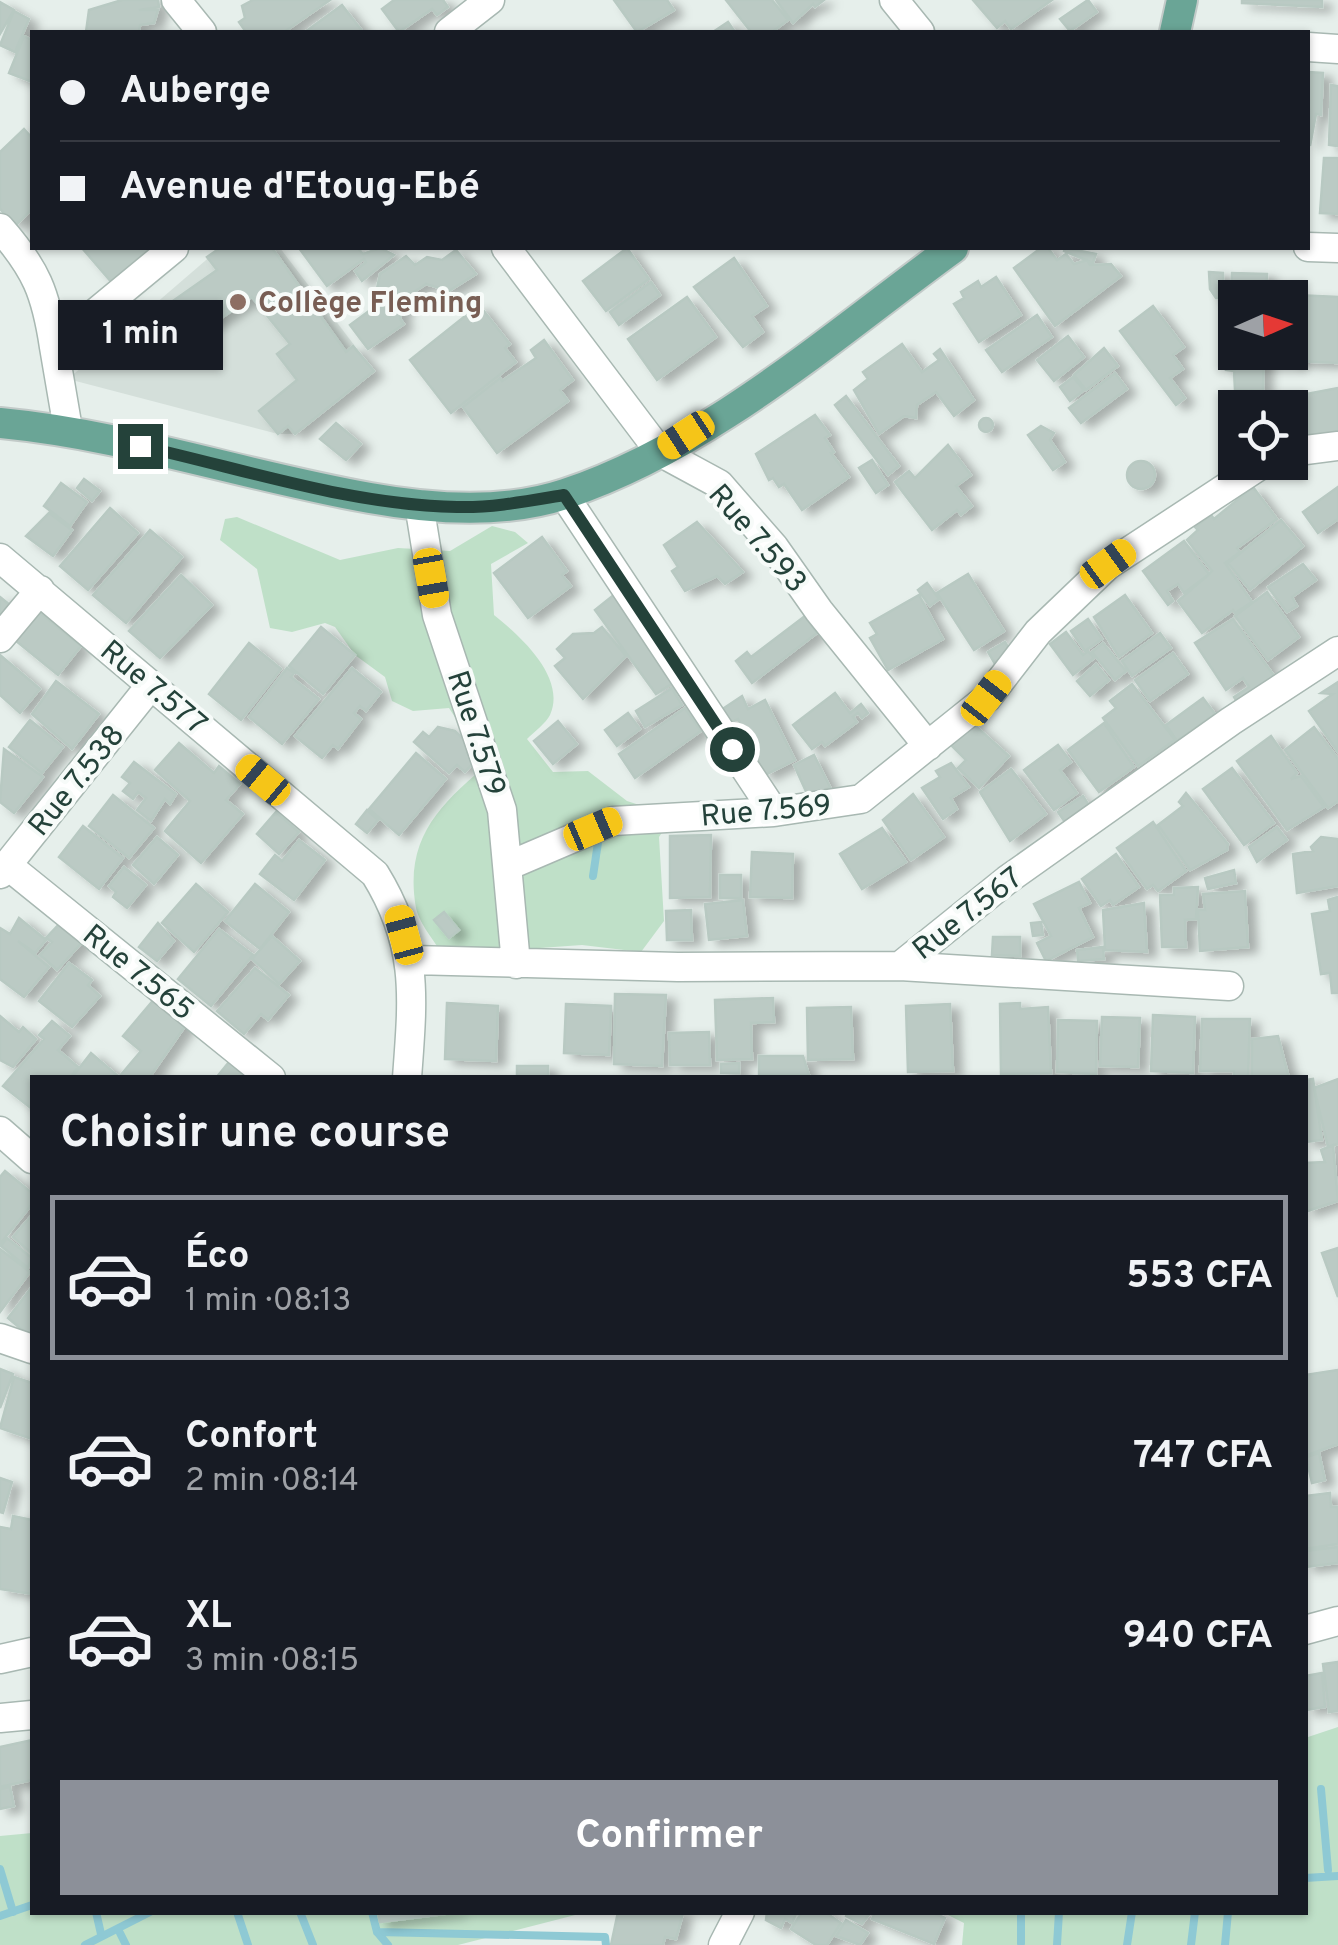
<!DOCTYPE html>
<html lang="fr">
<head>
<meta charset="utf-8">
<style>
  :root { --surface:#171b24; --page:#242831; --text:#f1f3f6; --muted:#9ea1a6; --line:#363941; --accent:#8c9099 }
  body { margin:0; font-family:Overpass,sans-serif; background:var(--page); color:var(--text); height:100vh; display:flex; flex-direction:column; font-size:38px; white-space:nowrap }
  * { box-sizing:border-box; margin:0 }
  p { font-size:32px; color:var(--muted) }
  .icon { flex:none; width:55px; height:55px; fill:none; stroke:currentColor; stroke-width:2; stroke-linecap:round; stroke-linejoin:round }
  .map { position:relative; flex:1; overflow:hidden }
  .panel { position:absolute; left:30px; top:1075px; width:1278px; height:840px; display:flex; flex-direction:column; background:var(--surface); border-radius:0px; box-shadow:0 2px 8px #0004 }
  .panel>* { flex:none }
  .banner { position:absolute; left:30px; top:30px; width:1280px; height:220px; border-radius:0px; box-shadow:0 2px 8px #0004; display:grid; align-content:center; height:220px; padding:0 30px; background:var(--surface) }
  .needle { width:65px; rotate:87deg }
  .controls { position:absolute; left:1218px; top:280px; display:grid; gap:20px }
  .controls a { display:grid; place-items:center; width:90px; height:90px; border-radius:0px; background:var(--surface); box-shadow:0 2px 8px #0004; font-size:50px }
  .end { position:absolute; width:45px; height:45px; margin:-22px; border:12px solid #24423a; background:#fff; box-shadow:0 0 0 5px #fff }
  .from { border-radius:50% }
  .bubble { position:absolute; height:70px; border-radius:0px; background:var(--surface); box-shadow:0 2px 8px #0004; font-size:32px; font-weight:700; line-height:70px; text-align:center }
  .car { position:absolute; width:30px; height:60px; margin:-30px -15px; border-radius:12px; box-shadow:0 0 8px 2px #0007; background:linear-gradient(#f5c518 24%,#345 0 40%,#f5c518 0 76%,#345 0 86%,#f5c518 0) }
  .banner b { display:flex; align-items:center; gap:35px; height:95px; font-size:38px }
  .banner b+b { border-top:2px solid var(--line) }
  .banner i { width:25px; height:25px; background:var(--text) }
  ul { padding:0; list-style:none }
  li { display:flex; align-items:center; gap:30px; height:165px; margin:0 20px 15px; padding:0 10px; border:5px solid transparent; border-radius:0px }
  li div { flex:1 }
  li b { display:block; font-size:38px }
  li em { font-style:normal; font-weight:700 }
  li.active { border-color:var(--accent) }
  li>.icon { width:90px; height:90px; stroke-width:1.5 }
  h2 { padding:0 30px; font-size:45px; line-height:120px }
  .primary-button { display:flex; gap:20px; margin-top:auto; padding:20px 30px }
  .primary-button a { flex:1; height:115px; border-radius:0px; background:var(--accent); color:#fff; font-size:40px; font-weight:700; line-height:115px; text-align:center }
  .map>svg:first-child { display:block }
</style>
</head>
<body>
<div class="map">
<svg width="1338" height="1945" viewBox="0 0 1338 1945">
  <defs>
    <filter id="shadow"><feDropShadow dx="9" dy="5" stdDeviation="5" flood-color="#0004"/></filter>
  </defs>
  <rect width="100%" height="100%" fill="#e6efeb"/>
  <path fill="#d4dfda" d="M220,248H280L374,371L295,434H278L68,379Z"/>
  <path fill="#bfe0c8" d="M237,517L340,560L398,548L450,551L492,526L515,532L528,543L491,564L494,615C519,635 567,677 550,715C546,723 534,732 527,739L553,772L588,771L627,801L673,816L659,837L664,921L641,952L582,945L443,955C435,942 419,923 416,908C403,835 444,801 494,759L462,728L449,708L413,711L392,701L385,677L355,655L335,627L325,623L292,632L270,628L257,569L220,540L225,519Z
    M1338,1727V1945H962L964,1923L944,1913L1305,1912V1738Z
    M32,1833V1912L583,1913L458,1945H0V1836Z"/>
  <g fill="none" stroke-linecap="round" stroke-linejoin="round">
    <path stroke="#8ec9d4" stroke-width="8" d="M593,876L599,836
      M1321,1789L1328,1870
      M0,1869L13,1912
      M1305,1878L1338,1876
      M96,1912L101,1934
      M237,1912L248,1945
      M300,1912L313,1945
      M372,1912L377,1932L388,1945
      M1021,1912V1943
      M0,1916L32,1905
      M377,1932L605,1937L606,1945
      M120,1933L126,1945
      M85,1945L150,1912
      M1057,1945L1059,1912
      M1127,1945L1132,1912
      M1191,1945L1195,1912
      M1225,1945L1228,1912"/>
  </g>
  <path fill="#bbcac4" stroke="#b8c9c2" stroke-width="2.5" filter="url(#shadow)" d="M158,0L159,7L139,10H158L154,23L140,25L139,32H86L89,10L122,0Z
    M253,0H330L284,32H246L239,22L245,18L242,6Z
    M443,0L448,7L437,15L432,9L399,32L382,9L394,0Z
    M614,0H667L674,10L637,32Z
    M726,0H772L788,20L772,32H751Z
    M776,0H824L815,7L813,4L793,23Z
    M973,0H1052L1011,29L1005,21L997,28Z
    M1088,0L1097,12L1070,31L1060,19Z
    M1242,0H1322V7L1242,3Z
    M0,2L14,10L0,34Z
    M342,5L363,32H305Z
    M14,11L29,19L15,52L0,45Z
    M728,22L735,32H713Z
    M24,36L32,40V82L9,73Z
    M1308,72L1323,73L1321,115L1316,114L1310,146Z
    M1331,85L1338,86V146L1329,145Z
    M24,129L32,138V209L16,225L0,209V152Z
    M1324,158H1338V214L1320,213Z
    M82,248H168L119,291Z
    M220,248H272L346,352L353,346L374,371L295,434L288,426L278,434L259,411L297,380L277,354L290,344L252,297L211,325L204,317L154,354L133,329L217,270L207,257Z
    M299,248H358L363,254L380,248L394,255L362,281L355,271L366,262L364,259L327,286Z
    M627,248L649,279L606,311L583,281Z
    M1041,248H1048L1057,260L1066,254L1074,264L1087,260L1090,265L1111,264L1121,276L1055,326L1014,268Z
    M1065,248L1096,254L1093,263L1064,251Z
    M456,250L476,274L449,291L426,284L405,298L400,319L404,324L368,349L350,325L373,308L380,274L406,256L415,265L427,257L442,260Z
    M734,258L767,306L752,316L763,332L743,347L694,287Z
    M1209,272L1223,273L1224,298H1216L1210,289Z
    M1232,273L1267,274L1266,298H1235V352H1264L1263,391L1235,390L1234,371L1226,370Z
    M996,277L1021,315L979,342L954,304L964,298L961,292L978,281L981,287Z
    M651,282L660,295L619,325L610,312Z
    M1296,295L1338,297V363L1293,361Z
    M687,297L716,337L657,380L628,339Z
    M479,305L510,344L505,348L516,362L451,413L410,360Z
    M1153,306L1184,347L1173,355L1183,369L1170,378L1185,398L1176,405L1120,331Z
    M1037,315L1052,337L1002,372L986,350Z
    M1068,336L1084,357L1054,381L1037,360Z
    M544,340L573,380L560,390L568,401L497,453L463,407L500,378L502,381L536,358L531,350Z
    M902,344L922,372L939,360L934,354L940,349L974,400L954,416L936,392L917,405L916,418L904,416L879,434L854,390L868,379L863,372Z
    M1104,348L1118,366L1086,390L1074,375Z
    M1115,373L1127,389L1081,423L1069,408Z
    M1073,377L1084,390L1070,401L1060,387Z
    M1338,388V435L1290,444V408H1282L1280,399Z
    M846,396L899,466L888,475L835,405Z
    M815,415L830,435L825,438L834,452L831,453L849,477L802,510L784,484L779,487L773,478L769,480L756,454Z
    M979 425a7 7 0 1 1 14 0a7 7 0 1 1-14 0Z
    M336,423L361,444L346,460L320,439Z
    M1041,426L1054,433L1050,440L1065,462L1053,470L1028,435Z
    M948,445L971,475L956,486L972,506L961,515L957,510L932,530L895,482L909,471L915,478Z
    M872,460L888,485L876,493L859,468Z
    M1127 475a14 14 0 1 1 28 0a14 14 0 1 1-28 0Z
    M84,479L100,491L92,501L77,488Z
    M61,483L87,502L70,526L44,506Z
    M1253,487L1277,519L1237,548L1240,552L1225,563L1252,602L1235,613L1233,610L1202,633L1178,601L1208,575L1184,593L1178,584L1167,591L1173,601L1168,605L1143,571L1184,541L1209,574L1212,571L1187,540L1198,530L1195,527L1211,515L1214,519Z
    M1338,487V519L1318,533L1303,512Z
    M110,508L138,533L88,590L60,566Z
    M49,513L72,530L53,556L26,536Z
    M1281,520L1303,546L1250,590L1228,563Z
    M697,522L743,572L725,584L717,576L685,591L672,571L678,567L664,545Z
    M150,530L182,557L126,623L93,595Z
    M542,537L567,571L562,575L571,586L528,618L494,573Z
    M1303,564L1316,580L1292,597L1297,606L1287,612L1268,587Z
    M968,574L1004,631L974,650L937,593Z
    M181,575L212,605L160,658L129,631Z
    M927,583L939,599L930,606L918,590Z
    M1267,592L1299,637L1268,660L1235,616Z
    M615,594L681,678L656,694L595,610Z
    M919,595L943,639L888,670L870,638L877,634L870,623Z
    M1125,595L1152,633L1119,657L1094,617Z
    M0,597L10,605L0,618Z
    M38,611L81,646L58,675L15,640Z
    M805,616L817,633L752,683L736,661L747,652L751,657Z
    M1088,619L1102,639L1085,651L1071,631Z
    M1233,619L1277,680L1240,706L1234,697L1249,687L1243,678L1226,690L1195,643Z
    M321,627L355,655L323,694L289,666Z
    M602,627L626,656L583,699L555,666L565,658L557,649L573,634L594,633Z
    M1066,632L1083,655L1088,651L1094,658L1073,675L1050,644Z
    M1160,633L1171,648L1132,676L1122,661Z
    M1005,642L1015,659L998,669L988,652Z
    M249,643L281,669L241,720L209,694Z
    M1103,643L1126,671L1115,680L1092,652Z
    M1173,653L1188,674L1150,701L1135,680Z
    M0,655L40,689L20,713L0,695Z
    M1096,664L1109,680L1090,696L1077,681Z
    M287,668L294,673L291,677L319,699L282,744L249,717Z
    M352,668L381,692L366,711L360,706L354,713L361,719L338,749L333,745L322,758L295,736Z
    M56,681L99,714L72,749L32,714Z
    M1338,682V752L1309,711L1333,694L1321,693Z
    M1132,684L1175,740L1138,766L1103,718L1116,708L1110,701Z
    M672,688L682,705L645,727L636,711Z
    M835,693L850,713L861,704L868,713L862,718L858,713L853,717L857,722L825,746L822,742L812,749L793,725Z
    M742,696L748,709L765,700L795,760L765,775L738,719L730,723L721,710Z
    M1203,698L1215,714L1177,741L1166,725Z
    M685,708L701,731L635,778L619,754Z
    M628,713L640,729L617,746L605,730Z
    M30,720L63,747L42,773L9,747Z
    M558,721L577,744L553,764L534,741Z
    M970,721L1009,756L979,788L958,768L966,760L949,743Z
    M1104,723L1134,767L1099,792L1068,750Z
    M438,727L455,731L472,747L467,753L475,761L465,772L457,765L449,773L414,742L423,732L429,737Z
    M1314,727L1338,759V801L1328,808L1285,750Z
    M1271,736L1297,773L1291,779L1301,776L1324,807L1287,830L1237,761Z
    M179,743L214,773L219,766L240,784L226,800L243,814L201,863L165,831L190,801L155,770Z
    M1058,745L1071,762L1060,770L1077,793L1054,810L1024,770Z
    M4,749L43,777L14,813L0,802Z
    M416,753L446,779L399,835L369,809Z
    M814,755L830,787L809,798L794,765Z
    M134,762L176,794L170,804L165,799L151,821L137,810L146,798L138,792L133,799L123,791L130,783L122,777Z
    M951,763L969,787L951,798L957,809L943,819L922,788L940,777L936,771Z
    M1232,768L1274,823L1244,845L1203,789Z
    M1011,769L1046,814L1010,841L980,792Z
    M1186,793L1228,844L1227,850L1190,870L1158,825L1183,806L1179,802Z
    M913,794L944,837L911,860L883,820Z
    M113,795L154,828L129,858L89,826Z
    M1083,796L1091,809L1067,825L1058,812Z
    M367,810L378,820L367,833L356,824Z
    M276,812L299,832L279,854L257,834Z
    M1153,822L1186,871L1158,891L1153,885L1147,889L1117,848Z
    M83,826L123,858L99,889L59,857Z
    M1277,827L1287,840L1257,862L1249,847Z
    M882,828L906,862L862,889L840,854Z
    M711,835L710,897L670,898V836Z
    M157,837L178,855L154,884L133,865Z
    M1321,837L1338,839V886L1297,893L1293,854L1313,851L1311,847Z
    M299,840L325,860L294,900L260,874L275,855L282,861Z
    M752,852L793,854L792,898L750,897Z
    M1116,854L1139,887L1113,905L1110,900L1101,906L1082,879Z
    M124,867L146,885L127,908L113,897L116,892L109,886Z
    M1234,870L1236,883L1208,889L1205,878Z
    M720,875H741V898H720Z
    M1079,882L1090,903L1079,908L1093,937L1046,961L1037,943L1051,936L1034,904Z
    M196,884L228,912L194,952L162,923Z
    M255,884L289,912L260,949L225,921Z
    M1198,887L1196,919L1185,920L1186,947H1162L1160,895H1174V888Z
    M1245,891L1248,947L1200,951L1198,910H1205L1203,894Z
    M1338,897V993H1332L1330,973L1321,974L1312,914L1330,911L1328,900Z
    M743,900L747,936L709,940L705,904Z
    M1144,903L1147,952L1105,950L1103,910Z
    M691,910L692,940H667L666,911Z
    M444,912L459,930L449,938L434,920Z
    M19,918L46,940L35,953L18,941L49,967L24,997L0,979V928L10,934Z
    M64,919L87,937L57,970L40,955L52,942L46,938Z
    M1041,922L1043,935L1033,936L1031,923Z
    M158,923L174,941L157,961L139,947Z
    M219,929L253,955L211,1006L178,979Z
    M272,936L300,961L279,984L252,959Z
    M1020,937V956L992,955L993,937Z
    M1103,947L1104,959L1078,961L1077,950Z
    M69,963L92,980L88,985L100,996L72,1027L39,1001Z
    M255,968L289,995L268,1020L261,1014L244,1034L217,1011Z
    M615,994L666,995L662,1066L614,1064Z
    M156,997L188,1022L149,1078H75L73,1076L91,1053L119,1077L141,1051L123,1036Z
    M773,998L774,1022L751,1023L752,1059L717,1060L715,1000Z
    M447,1003L498,1006L496,1061L445,1059Z
    M1020,1003V1009L1048,1007L1051,1073L1001,1074L1000,1004Z
    M566,1004L611,1006L609,1055L564,1053Z
    M950,1004L953,1071L908,1072L906,1006Z
    M851,1007L853,1059L808,1060L807,1008Z
    M1153,1015L1195,1017L1193,1073L1151,1071Z
    M0,1016L19,1032L23,1027L36,1039L13,1067L0,1060Z
    M1102,1017L1140,1018L1138,1067L1100,1066Z
    M1202,1019H1250L1248,1078H1234V1071H1200Z
    M1058,1020L1097,1021L1096,1074L1057,1072Z
    M52,1021L70,1036L58,1050L78,1067L70,1078H32V1109L3,1086L44,1039L39,1035Z
    M709,1032L710,1065H670L669,1033Z
    M1278,1036L1289,1078H1252V1039Z
    M759,1056H803L809,1075H759Z
    M229,1062L248,1078H216Z
    M739,1063V1073H721V1064Z
    M517,1066H548V1078H517Z
    M1313,1079L1322,1140L1305,1142V1080Z
    M1338,1079V1144L1328,1147L1314,1088Z
    M1333,1145L1338,1201L1305,1212V1163L1325,1162L1321,1150Z
    M5,1171L32,1193V1204L0,1244V1177Z
    M32,1215V1254L13,1237Z
    M7,1238L32,1258L28,1268L1,1246Z
    M1338,1248V1297L1322,1253Z
    M0,1249L30,1272L0,1312Z
    M32,1287V1338L8,1318Z
    M0,1369L13,1374L0,1408Z
    M1338,1370V1444L1305,1456V1375Z
    M14,1377L32,1383V1439L0,1428Z
    M1319,1453L1325,1480L1312,1483L1306,1457Z
    M0,1478L12,1482L3,1513L0,1512Z
    M1330,1493L1331,1507H1338V1544L1305,1549V1496Z
    M13,1516L32,1520V1594L0,1589V1527L11,1529Z
    M1338,1547V1563L1305,1567V1551Z
    M1338,1662V1711L1329,1712L1323,1664Z
    M1322,1673L1325,1707L1306,1710L1305,1676Z
    M32,1740V1780L0,1787V1747Z
    M10,1787L14,1806L0,1809V1789Z
    M378,1912H459L380,1922Z
    M618,1912H680L683,1913L676,1939L665,1937L663,1945H611Z
    M797,1912L792,1923L785,1919L781,1928L766,1920L767,1912Z
    M802,1912H825L841,1923L827,1945H816L791,1929Z
    M847,1912H871L862,1924L846,1916Z
    M875,1912H931L945,1918L934,1944L872,1919Z
    M846,1920L868,1933L860,1945L836,1936Z"/>
  <g fill="none" stroke-linecap="round" stroke-linejoin="round">
    <defs>
      <path id="minor" d="M176,0L202,32
        M894,0L920,32
        M449,32L490,0
        M1308,47L1338,49
        M0,228C36,269 46,293 54,347
        M1308,247L1338,248
        M506,248L660,452L719,484L774,547L819,611L928,746
        M68,429L54,347L174,248
        M1290,452L1338,446
        M564,495L774,812
        M419,504L437,615L502,810L516,964
        M0,558L375,874C419,945 413,997 407,1078
        M0,638L40,590
        M7,865L271,1078
        M510,865L613,821L774,812L861,799L987,698L1038,632L1108,565L1265,462
        M0,874L151,685
        M412,960L678,967L900,966L1007,880L1231,721L1338,651
        M900,966L1229,986
        M0,1131L32,1159
        M0,1338L32,1349
        M1305,1630L1338,1621
        M0,1659L32,1652
        M0,1718L32,1715
        M723,1945L740,1912"/>
      <path id="major" d="M1175,32L1182,0
        M0,423C126,435 246,476 370,498C431,509 505,514 565,494C709,446 832,336 953,248"/>
    </defs>
    <use href="#minor" stroke="#a8b8b2" stroke-width="31"/>
    <use href="#major" stroke="#c2cac8" stroke-width="34"/>
    <use href="#minor" stroke="#fff" stroke-width="28"/>
    <use href="#major" stroke="#6aa596" stroke-width="30"/>
  </g>
  <g fill="none" stroke-linecap="round" stroke-linejoin="round">
    <path stroke="#24423a" stroke-width="12" d="M140,446C244,469 349,505 457,507C493,508 528,501 564,495L732,749"/>
  </g>
  <circle fill="#8d6e63" stroke="#f7fbf9" stroke-width="4" cx="238" cy="302" r="10"/>
  <g text-anchor="middle" stroke-width="8" stroke-linejoin="round" paint-order="stroke">
    <g font-size="30" font-weight="bold" fill="#785e54" stroke="#f7fbf9" text-anchor="start">
      <text x="258" y="312">Collège Fleming</text>
    </g>
    <g font-size="30" fill="#24423a" stroke="#f7fbf9">
      <text transform="translate(758 538) rotate(49)" y="10">Rue 7.593</text>
      <text transform="translate(154 687) rotate(40)" y="10">Rue 7.577</text>
      <text transform="translate(477 733) rotate(72)" y="10">Rue 7.579</text>
      <text transform="translate(76 780) rotate(-51)" y="10">Rue 7.538</text>
      <text transform="translate(766 810) rotate(-5)" y="10">Rue 7.569</text>
      <text transform="translate(967 913) rotate(-38)" y="10">Rue 7.567</text>
      <text transform="translate(139 972) rotate(39)" y="10">Rue 7.565</text>
    </g>
  </g>
</svg>
<div class="controls">
<a><svg class="needle" viewBox="-14 -14 28 28"><path d="M0-13l5 13h-10z" fill="#e53935"/><path d="M0 13l5-13h-10z" fill="#9ea1a6"/></svg></a>
<a><svg class="icon" aria-label="locate" viewBox="0 0 24 24"><circle cx="12" cy="12" r="6"/><path d="M12 2v4M12 18v4M2 12h4M18 12h4"/></svg></a>
</div>
<i class="end from" style="left:732px;top:749px"></i>
<i class="end" style="left:140px;top:446px"></i>
<div class="bubble" style="left:58px;top:300px;width:165px">1 min</div>
<i class="car" style="left:686px;top:435px;rotate:237deg"></i>
<i class="car" style="left:1108px;top:564px;rotate:54deg"></i>
<i class="car" style="left:431px;top:578px;rotate:170deg"></i>
<i class="car" style="left:986px;top:698px;rotate:38deg"></i>
<i class="car" style="left:263px;top:780px;rotate:310deg"></i>
<i class="car" style="left:593px;top:829px;rotate:67deg"></i>
<i class="car" style="left:404px;top:935px;rotate:345deg"></i>
<div class="banner">
<b><i class="from"></i>Auberge</b>
<b><i></i>Avenue d'Etoug-Ebé</b>
</div>
<section class="panel">
<h2>Choisir une course</h2>
<ul>
<li class="active"><svg class="icon" aria-label="car" viewBox="0 0 24 24"><path d="M5 17H2v-5l4-1 3-4h7l3 4 3 1v5h-3M9 17h6M6 11h13"/><circle cx="7" cy="17" r="2"/><circle cx="17" cy="17" r="2"/></svg><div><b>Éco</b><p>1 min · 08:13</p></div><em>553 CFA</em></li>
<li><svg class="icon" aria-label="car" viewBox="0 0 24 24"><path d="M5 17H2v-5l4-1 3-4h7l3 4 3 1v5h-3M9 17h6M6 11h13"/><circle cx="7" cy="17" r="2"/><circle cx="17" cy="17" r="2"/></svg><div><b>Confort</b><p>2 min · 08:14</p></div><em>747 CFA</em></li>
<li><svg class="icon" aria-label="car" viewBox="0 0 24 24"><path d="M5 17H2v-5l4-1 3-4h7l3 4 3 1v5h-3M9 17h6M6 11h13"/><circle cx="7" cy="17" r="2"/><circle cx="17" cy="17" r="2"/></svg><div><b>XL</b><p>3 min · 08:15</p></div><em>940 CFA</em></li>
</ul>
<div class="primary-button"><a>Confirmer</a></div>
</section>
</div>
</body>
</html>
